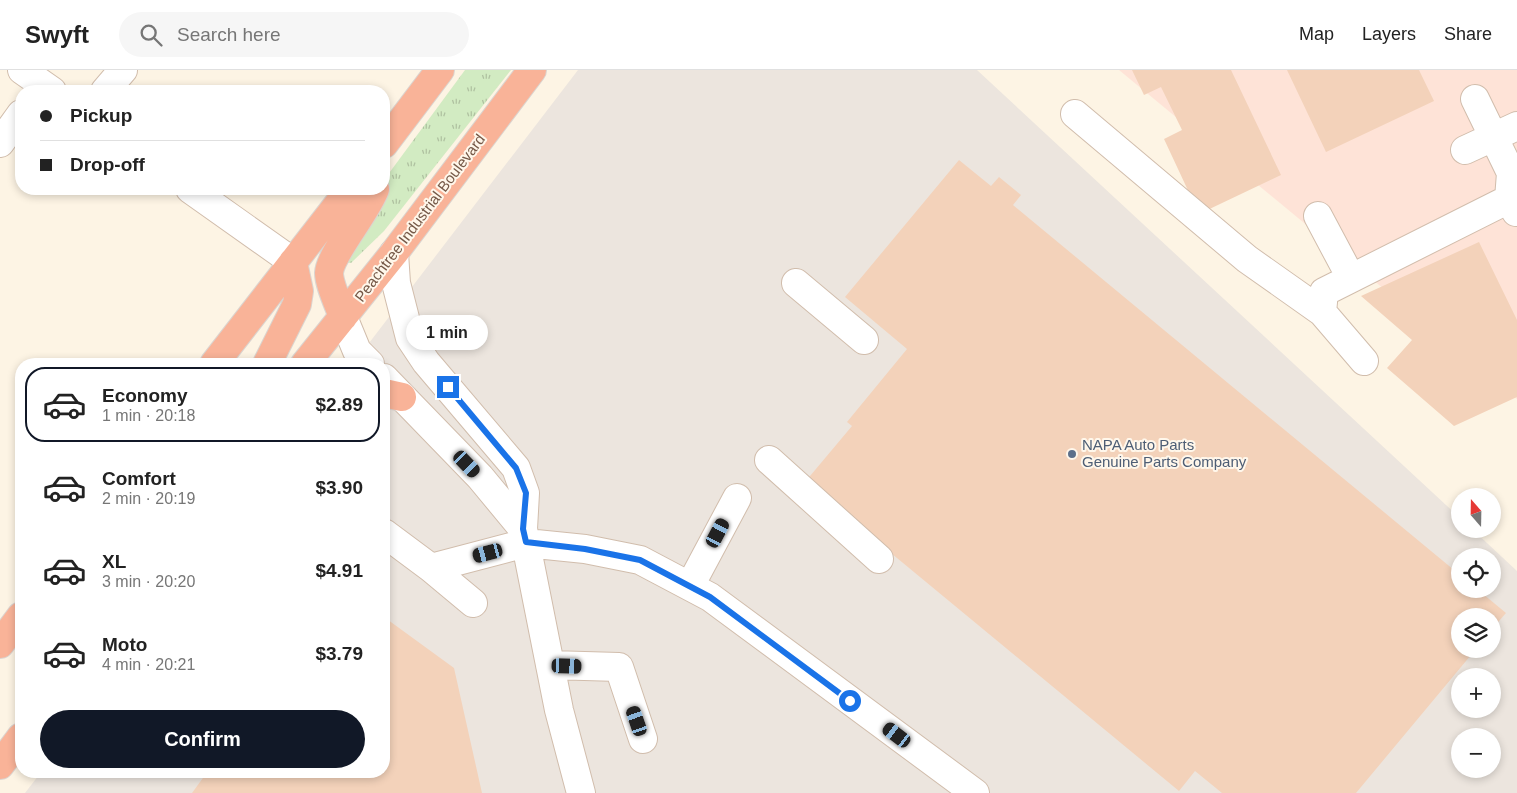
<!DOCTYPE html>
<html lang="en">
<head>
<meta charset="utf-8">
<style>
  :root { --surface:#fff; --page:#f6f6f6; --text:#222; --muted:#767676; --line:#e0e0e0; --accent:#111827 }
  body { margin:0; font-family:Arial,sans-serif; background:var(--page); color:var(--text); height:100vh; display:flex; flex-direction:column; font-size:19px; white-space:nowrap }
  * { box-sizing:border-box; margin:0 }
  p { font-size:16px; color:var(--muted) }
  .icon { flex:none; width:28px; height:28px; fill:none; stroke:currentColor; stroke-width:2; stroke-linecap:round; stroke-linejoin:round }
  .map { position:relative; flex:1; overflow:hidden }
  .details { position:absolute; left:15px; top:288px; width:375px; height:420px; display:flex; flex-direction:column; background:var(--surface); border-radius:20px; box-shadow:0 2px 8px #0003 }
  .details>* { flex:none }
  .guide { position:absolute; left:15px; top:15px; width:375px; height:110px; border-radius:20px; box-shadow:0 2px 8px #0003; display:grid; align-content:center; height:110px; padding:0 25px; background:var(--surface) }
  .needle { width:32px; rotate:340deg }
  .controls { position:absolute; left:1451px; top:418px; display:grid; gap:10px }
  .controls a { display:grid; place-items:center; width:50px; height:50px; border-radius:50%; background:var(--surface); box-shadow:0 2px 8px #0003; font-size:25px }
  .end { position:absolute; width:22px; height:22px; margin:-11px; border:6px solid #1a73e8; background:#fff; box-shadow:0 0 0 2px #fff }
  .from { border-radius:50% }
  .bubble { position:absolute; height:35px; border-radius:18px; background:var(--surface); box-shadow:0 2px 8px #0003; font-size:16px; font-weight:600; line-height:35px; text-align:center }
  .car { position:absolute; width:15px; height:30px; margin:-15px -8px; border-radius:6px; box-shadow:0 0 4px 1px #0007; background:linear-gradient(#222 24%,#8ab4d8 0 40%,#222 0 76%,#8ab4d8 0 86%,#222 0) }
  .guide b { display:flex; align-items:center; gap:18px; height:48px; font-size:19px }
  .guide b+b { border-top:1px solid var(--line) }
  .guide i { width:12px; height:12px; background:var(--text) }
  ul { padding:9px 0 0; list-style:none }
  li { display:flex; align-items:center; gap:15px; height:75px; margin:0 10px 8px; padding:0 15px; border:2px solid transparent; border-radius:20px }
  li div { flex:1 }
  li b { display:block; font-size:19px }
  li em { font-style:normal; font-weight:600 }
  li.on { border-color:var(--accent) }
  li>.icon { width:45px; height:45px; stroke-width:1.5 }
  .primary-button { display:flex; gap:10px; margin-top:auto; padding:10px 25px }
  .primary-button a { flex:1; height:58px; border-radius:30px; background:var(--accent); color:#fff; font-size:20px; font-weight:600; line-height:58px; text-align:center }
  header { display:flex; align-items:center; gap:30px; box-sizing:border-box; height:70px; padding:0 25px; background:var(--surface); border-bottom:1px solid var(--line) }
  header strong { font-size:24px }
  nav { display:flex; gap:28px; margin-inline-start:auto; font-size:18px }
  .search { width:350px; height:45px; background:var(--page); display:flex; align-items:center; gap:12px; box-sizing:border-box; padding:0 18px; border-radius:28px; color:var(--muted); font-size:19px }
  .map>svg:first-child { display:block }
</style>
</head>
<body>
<header>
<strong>Swyft</strong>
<div class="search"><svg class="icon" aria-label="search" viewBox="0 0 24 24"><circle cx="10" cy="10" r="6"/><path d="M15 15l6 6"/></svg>Search here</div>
<nav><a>Map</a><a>Layers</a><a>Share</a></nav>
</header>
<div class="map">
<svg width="1517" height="723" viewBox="0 0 1517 723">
  <defs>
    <pattern id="grass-tufts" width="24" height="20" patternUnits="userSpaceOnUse" patternTransform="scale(1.25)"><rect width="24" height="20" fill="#d2ebc2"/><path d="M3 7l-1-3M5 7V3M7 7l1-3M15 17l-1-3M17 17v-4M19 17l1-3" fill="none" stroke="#afc1a0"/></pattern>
  </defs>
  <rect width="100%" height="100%" fill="#fdf4e4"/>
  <path fill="#fee3d7" d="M1119,0H1517V329Z"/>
  <path fill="#ece5de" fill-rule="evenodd" d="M578,0H977L1460,448V459H1472L1517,501V723H25L42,701H384V294H353ZM1460,486H1492V519H1460ZM1460,546H1492V579H1460ZM1460,606H1492V639H1460ZM1460,666H1492V699H1460Z"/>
  <path fill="url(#grass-tufts)" d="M465,0H511L384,161L351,193L342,192L384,110Z"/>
  <path fill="#f3d2ba" d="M1132,0H1231L1281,105L1199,144L1164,69L1182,60L1161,17L1144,25Z
    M1287,0H1419L1434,31L1326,82Z
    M959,90L991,116L999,107L1021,125L1013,135L1460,505V519H1477L1506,543L1492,559V546H1460V579H1476L1356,723H1222L1195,701L1179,721L805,412L852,356L847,352L907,279L845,227Z
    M1479,172L1517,250V327L1454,356L1387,298L1412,270L1361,226Z
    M384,547L454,598L482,723H192L208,701H384Z"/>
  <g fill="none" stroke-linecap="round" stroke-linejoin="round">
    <defs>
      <path id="minor" d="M22,0L52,21
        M105,21L123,0
        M1475,29L1511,103L1509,129L1516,142
        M1075,44L1247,189L1322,242
        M0,73L21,44
        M1465,80L1517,56
        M190,119L293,192
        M1318,146L1351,208
        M394,183L396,213L410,268L426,292L516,398L525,423L523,459
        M796,213L864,270
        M343,247L357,281L370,294
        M1364,291L1322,242L1324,222L1517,125
        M384,308L480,407L523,459L559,640L581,723
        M769,390L879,489
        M384,463L431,498L526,473L585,479L640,490L710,527L975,723
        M431,498L473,533
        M690,516L737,428
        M550,595L619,597L643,669"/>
      <path id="highway" d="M384,74L440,0
        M343,247C339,235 329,215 329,203C330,184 367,142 375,119
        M214,294L350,119
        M267,294L297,234L299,221L293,192
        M305,294L394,183L532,0
        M384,323L402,327
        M0,574L21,546
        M0,695L21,667"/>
    </defs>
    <use href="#minor" stroke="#d1bdac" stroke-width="30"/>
    <use href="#highway" stroke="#dbd4cf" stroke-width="30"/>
    <use href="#minor" stroke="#fff" stroke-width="28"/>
    <use href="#highway" stroke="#f9b398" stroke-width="28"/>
  </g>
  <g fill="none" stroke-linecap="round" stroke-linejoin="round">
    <path stroke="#1a73e8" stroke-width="6" d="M448,317L516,398L526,423L523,459L526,472L585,479L640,490L710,527L850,631"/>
  </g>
  <circle fill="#5c6f8a" stroke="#fff7eb" stroke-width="2" cx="1072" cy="384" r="5"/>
  <g text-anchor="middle" stroke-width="4" stroke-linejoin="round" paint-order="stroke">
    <g font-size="15" fill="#765948" stroke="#fff7eb">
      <text transform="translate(420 148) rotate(-53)" y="5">Peachtree Industrial Boulevard</text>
    </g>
    <g font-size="15" fill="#4e5e75" stroke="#fff7eb" text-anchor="start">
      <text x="1082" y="380">NAPA Auto Parts<tspan x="1082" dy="17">Genuine Parts Company</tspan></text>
    </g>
  </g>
</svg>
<div class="controls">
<a><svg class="needle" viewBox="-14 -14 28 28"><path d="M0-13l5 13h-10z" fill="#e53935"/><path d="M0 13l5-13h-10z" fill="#767676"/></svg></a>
<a><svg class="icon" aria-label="locate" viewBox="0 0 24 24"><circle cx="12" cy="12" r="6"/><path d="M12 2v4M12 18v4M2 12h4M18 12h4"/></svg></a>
<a><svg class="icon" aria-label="layers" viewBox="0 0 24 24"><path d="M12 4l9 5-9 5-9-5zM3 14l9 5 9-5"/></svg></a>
<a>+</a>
<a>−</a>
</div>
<i class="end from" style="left:850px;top:631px"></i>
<i class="end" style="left:448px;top:317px"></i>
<div class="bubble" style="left:406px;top:245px;width:82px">1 min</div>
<i class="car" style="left:467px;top:394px;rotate:136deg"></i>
<i class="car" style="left:718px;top:463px;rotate:28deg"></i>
<i class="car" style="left:488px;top:483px;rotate:255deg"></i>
<i class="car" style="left:567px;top:596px;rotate:92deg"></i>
<i class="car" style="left:637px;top:651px;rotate:341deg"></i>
<i class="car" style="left:897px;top:665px;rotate:307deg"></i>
<div class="guide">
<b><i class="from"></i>Pickup</b>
<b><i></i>Drop-off</b>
</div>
<section class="details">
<ul>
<li class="on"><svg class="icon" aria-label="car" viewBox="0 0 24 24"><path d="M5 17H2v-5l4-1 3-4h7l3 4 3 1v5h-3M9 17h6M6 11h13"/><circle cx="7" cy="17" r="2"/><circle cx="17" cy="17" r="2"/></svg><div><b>Economy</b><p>1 min · 20:18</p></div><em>$2.89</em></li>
<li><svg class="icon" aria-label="car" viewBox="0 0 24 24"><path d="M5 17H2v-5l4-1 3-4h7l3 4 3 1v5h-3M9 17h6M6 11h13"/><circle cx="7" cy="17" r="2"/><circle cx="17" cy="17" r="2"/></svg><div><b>Comfort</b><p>2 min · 20:19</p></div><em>$3.90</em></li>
<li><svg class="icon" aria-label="car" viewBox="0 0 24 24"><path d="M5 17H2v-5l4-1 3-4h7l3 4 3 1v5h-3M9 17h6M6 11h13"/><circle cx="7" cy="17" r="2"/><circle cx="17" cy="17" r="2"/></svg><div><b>XL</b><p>3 min · 20:20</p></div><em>$4.91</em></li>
<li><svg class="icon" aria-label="car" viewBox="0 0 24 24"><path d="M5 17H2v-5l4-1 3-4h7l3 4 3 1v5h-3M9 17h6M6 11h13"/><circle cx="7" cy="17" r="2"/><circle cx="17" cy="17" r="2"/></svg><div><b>Moto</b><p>4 min · 20:21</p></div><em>$3.79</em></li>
</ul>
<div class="primary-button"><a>Confirm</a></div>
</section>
</div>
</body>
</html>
